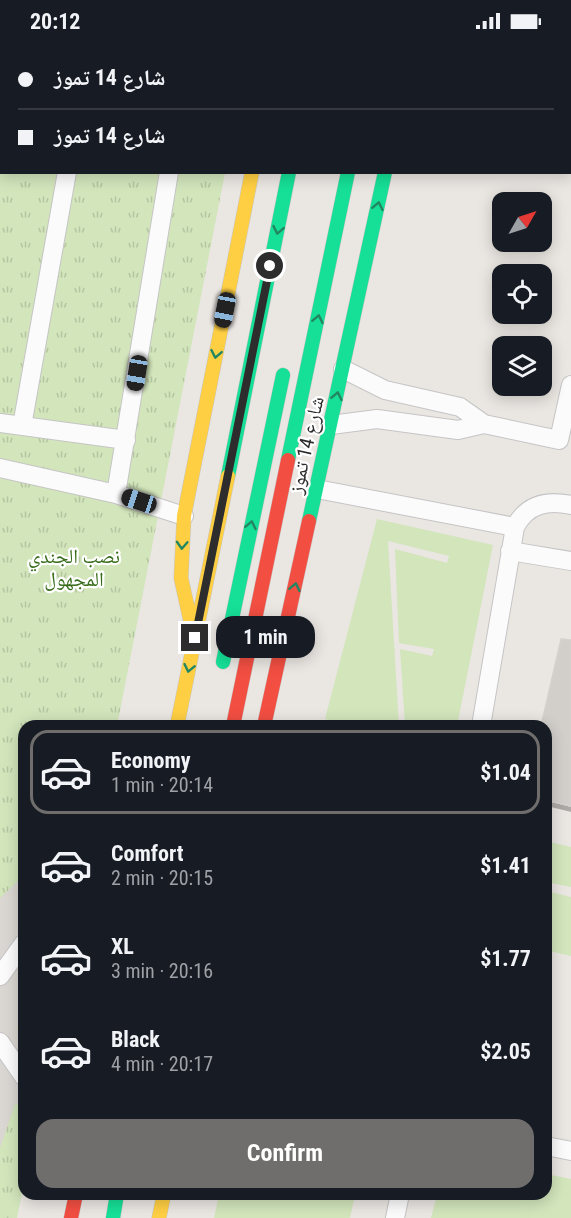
<!DOCTYPE html>
<html lang="en">
<head>
<meta charset="utf-8">
<style>
  :root { --surface:#171b24; --page:#242831; --text:#f1f3f6; --muted:#9ea1a6; --line:#363941; --accent:#6f6e6c }
  body { margin:0; font-family:"Roboto Condensed","Noto Naskh Arabic",sans-serif; background:var(--page); color:var(--text); height:100vh; display:flex; flex-direction:column; font-size:22px; white-space:nowrap }
  * { box-sizing:border-box; margin:0 }
  p { font-size:20px; color:var(--muted) }
  .icon { flex:none; width:33px; height:33px; fill:none; stroke:currentColor; stroke-width:2; stroke-linecap:round; stroke-linejoin:round }
  .map { position:relative; flex:1; overflow:hidden }
  .details { position:absolute; left:18px; top:678px; width:534px; height:480px; display:flex; flex-direction:column; background:var(--surface); border-radius:18px; box-shadow:0 3px 15px #0003 }
  .details>* { flex:none }
  .guide { position:absolute; left:0px; top:0px; width:572px; height:132px; box-shadow:0 3px 15px #0003; display:grid; align-content:center; height:132px; padding:0 18px; background:var(--surface) }
  .needle { width:39px; rotate:51deg }
  .tools { position:absolute; left:492px; top:150px; display:grid; gap:12px }
  .tools a { display:grid; place-items:center; width:60px; height:60px; border-radius:12px; background:var(--surface); box-shadow:0 3px 15px #0003; font-size:30px }
  .end { position:absolute; width:27px; height:27px; margin:-14px; border:8px solid #2d2d2d; background:#fff; box-shadow:0 0 0 3px #fff }
  .from { border-radius:50% }
  .bubble { position:absolute; height:42px; border-radius:18px; background:var(--surface); box-shadow:0 3px 15px #0003; font-size:20px; font-weight:700; line-height:42px; text-align:center }
  .car { position:absolute; width:18px; height:36px; margin:-18px -9px; border-radius:8px; box-shadow:0 0 4px 2px #0007; background:linear-gradient(#222 24%,#8ab4d8 0 40%,#222 0 76%,#8ab4d8 0 86%,#222 0) }
  .guide b { display:flex; align-items:center; gap:21px; height:57px; font-size:22px }
  .guide b+b { border-top:2px solid var(--line) }
  .guide i { width:15px; height:15px; background:var(--text) }
  ul { padding:10px 0 0; list-style:none }
  li { display:flex; align-items:center; gap:18px; height:84px; margin:0 12px 9px; padding:0 6px; border:3px solid transparent; border-radius:18px }
  li div { flex:1 }
  li b { display:block; font-size:22px }
  li em { font-style:normal; font-weight:700 }
  li.on { border-color:var(--accent) }
  li>.icon { width:54px; height:54px; stroke-width:1.5 }
  .primary-button { display:flex; gap:12px; margin-top:auto; padding:12px 18px }
  .primary-button a { flex:1; height:69px; border-radius:18px; background:var(--accent); color:#fff; font-size:24px; font-weight:700; line-height:69px; text-align:center }
  .status { display:flex; justify-content:space-between; align-items:center; height:42px; padding:0 30px; background:var(--surface); direction:ltr }
  .status svg { height:16px; fill:currentColor }
  .map>svg:first-child { display:block }
</style>
</head>
<body>
<div class="status"><b>20:12</b><svg viewBox="0 0 49 12"><path d="M0 12V9h3v3zM5 12V6h3v6zM10 12V3h3v9zM15 12V0h3v12zM26 1h20v11H26zM47 4h2v5h-2z"/></svg></div>
<div class="map">
<svg width="571" height="1176" viewBox="0 0 571 1176">
  <defs>
    <pattern id="park-tufts" width="24" height="20" patternUnits="userSpaceOnUse" patternTransform="scale(1.5)"><rect width="24" height="20" fill="#d2e5bb"/><path d="M3 7l-1-3M5 7V3M7 7l1-3M15 17l-1-3M17 17v-4M19 17l1-3" fill="none" stroke="#b5c5a1"/></pattern>
    <filter id="shadow"><feDropShadow dx="3.5" dy="6" stdDeviation="0" flood-color="#0004"/></filter>
  </defs>
  <rect width="100%" height="100%" fill="#eae6e2"/>
  <path fill="#d2e5bb" d="M377,477L493,503L457,684H405L400,607L432,614L434,607L399,601L395,507L447,521L449,514L388,499L399,684H351L325,677Z
    M546,799L571,805V845L546,840Z
    M546,849L571,855V914L546,908Z
    M546,1132L571,1137V1176H431L437,1152H546Z
    M219,1152H355L350,1176H214Z"/>
  <path fill="url(#park-tufts)" d="M0,0H249L2,2V130L225,131L117,684H24V1141L17,1176H0Z"/>
  <path fill="#dad6d2" d="M24,833V966L17,987L24,1007V1064L15,1062L0,1106V856Z"/>
  <path fill="#d2cfcb" stroke="#d5d2ce" stroke-width="1.5" filter="url(#shadow)" d="M561,597L571,598V764L546,758V684H541Z"/>
  <g fill="none" stroke-linecap="round" stroke-linejoin="round">
    <defs>
      <path id="lane" d="M18,2L19,0
        M89,2V0
        M190,2L191,0
        M0,96L2,88
        M343,327L385,348L460,365L484,382
        M0,381L126,398
        M331,383L377,377L458,388L484,382L559,398L571,343
        M22,384L67,130
        M0,426L116,452L184,474
        M317,447L515,485
        M116,452L169,130
        M510,509L571,519
        M481,684L515,485C527,462 547,458 571,463
        M0,934L24,901
        M0,1000L24,1035
        M546,1104L571,1109
        M395,1176L400,1152"/>
      <path id="fast" d="M288,418L348,130
        M228,434L289,130
        M309,479L385,130
        M223,620L283,333
        M113,1176L117,1152"/>
      <path id="slow" d="M350,0V2
        M412,0V2
        M315,2L316,0
        M192,586L181,536L184,474L252,130
        M177,684L228,434
        M159,1176L164,1152"/>
      <path id="jam" d="M277,2L278,0
        M375,2L376,0
        M233,684L288,418
        M264,684L309,479
        M71,1176L76,1152"/>
    </defs>
    <use href="#lane" stroke="#c6c5c5" stroke-width="20"/>
    <use href="#fast" stroke="#c6c4c3" stroke-width="15"/>
    <use href="#slow" stroke="#c6c4c3" stroke-width="15"/>
    <use href="#jam" stroke="#c6c4c3" stroke-width="15"/>
    <use href="#lane" stroke="#fcfbfb" stroke-width="18"/>
    <use href="#fast" stroke="#16e098" stroke-width="14"/>
    <use href="#slow" stroke="#ffcf43" stroke-width="14"/>
    <use href="#jam" stroke="#f24e42" stroke-width="14"/>
  </g>
  <defs><path id="oneway-chevron" d="M-2-3.5L2.5 0L-2 3.5" fill="none" stroke-width="1.6" stroke-linecap="round" stroke-linejoin="round" transform="scale(1.5)"/></defs>
  <g stroke="#228662">
    <use href="#oneway-chevron" transform="translate(378 164) rotate(-78)"/>
    <use href="#oneway-chevron" transform="translate(278 188) rotate(101)"/>
    <use href="#oneway-chevron" transform="translate(318 277) rotate(-78)"/>
    <use href="#oneway-chevron" transform="translate(216 312) rotate(101)"/>
    <use href="#oneway-chevron" transform="translate(337 354) rotate(-78)"/>
    <use href="#oneway-chevron" transform="translate(251 483) rotate(-78)"/>
    <use href="#oneway-chevron" transform="translate(182 503) rotate(93)"/>
    <use href="#oneway-chevron" transform="translate(295 545) rotate(-78)"/>
    <use href="#oneway-chevron" transform="translate(189 626) rotate(102)"/>
  </g>
  <g fill="none" stroke-linecap="round" stroke-linejoin="round">
    <path stroke="#2d2d2d" stroke-width="8" d="M195,596L270,224"/>
  </g>
  <g text-anchor="middle" stroke-width="4.5" stroke-linejoin="round" paint-order="stroke">
    <g font-size="20" fill="#2d2d2d" stroke="#fff">
      <text transform="translate(306 403) rotate(-77)" y="7">شارع 14 تموز</text>
    </g>
    <g font-size="20" fill="#376c1a" stroke="#fff">
      <text x="74" y="521">نصب الجندي<tspan x="74" dy="23">المجهول</tspan></text>
    </g>
  </g>
</svg>
<div class="tools">
<a><svg class="needle" viewBox="-14 -14 28 28"><path d="M0-13l5 13h-10z" fill="#e53935"/><path d="M0 13l5-13h-10z" fill="#9ea1a6"/></svg></a>
<a><svg class="icon" aria-label="locate" viewBox="0 0 24 24"><circle cx="12" cy="12" r="6"/><path d="M12 2v4M12 18v4M2 12h4M18 12h4"/></svg></a>
<a><svg class="icon" aria-label="layers" viewBox="0 0 24 24"><path d="M12 4l9 5-9 5-9-5zM3 14l9 5 9-5"/></svg></a>
</div>
<i class="end from" style="left:270px;top:224px"></i>
<i class="end" style="left:195px;top:596px"></i>
<div class="bubble" style="left:216px;top:574px;width:99px">1 min</div>
<i class="car" style="left:225px;top:268px;rotate:191deg"></i>
<i class="car" style="left:137px;top:331px;rotate:189deg"></i>
<i class="car" style="left:139px;top:459px;rotate:288deg"></i>
<div class="guide">
<b><i class="from"></i>شارع 14 تموز</b>
<b><i></i>شارع 14 تموز</b>
</div>
<section class="details">
<ul>
<li class="on"><svg class="icon" aria-label="car" viewBox="0 0 24 24"><path d="M5 17H2v-5l4-1 3-4h7l3 4 3 1v5h-3M9 17h6M6 11h13"/><circle cx="7" cy="17" r="2"/><circle cx="17" cy="17" r="2"/></svg><div><b>Economy</b><p>1 min · 20:14</p></div><em>$1.04</em></li>
<li><svg class="icon" aria-label="car" viewBox="0 0 24 24"><path d="M5 17H2v-5l4-1 3-4h7l3 4 3 1v5h-3M9 17h6M6 11h13"/><circle cx="7" cy="17" r="2"/><circle cx="17" cy="17" r="2"/></svg><div><b>Comfort</b><p>2 min · 20:15</p></div><em>$1.41</em></li>
<li><svg class="icon" aria-label="car" viewBox="0 0 24 24"><path d="M5 17H2v-5l4-1 3-4h7l3 4 3 1v5h-3M9 17h6M6 11h13"/><circle cx="7" cy="17" r="2"/><circle cx="17" cy="17" r="2"/></svg><div><b>XL</b><p>3 min · 20:16</p></div><em>$1.77</em></li>
<li><svg class="icon" aria-label="car" viewBox="0 0 24 24"><path d="M5 17H2v-5l4-1 3-4h7l3 4 3 1v5h-3M9 17h6M6 11h13"/><circle cx="7" cy="17" r="2"/><circle cx="17" cy="17" r="2"/></svg><div><b>Black</b><p>4 min · 20:17</p></div><em>$2.05</em></li>
</ul>
<div class="primary-button"><a>Confirm</a></div>
</section>
</div>
</body>
</html>
